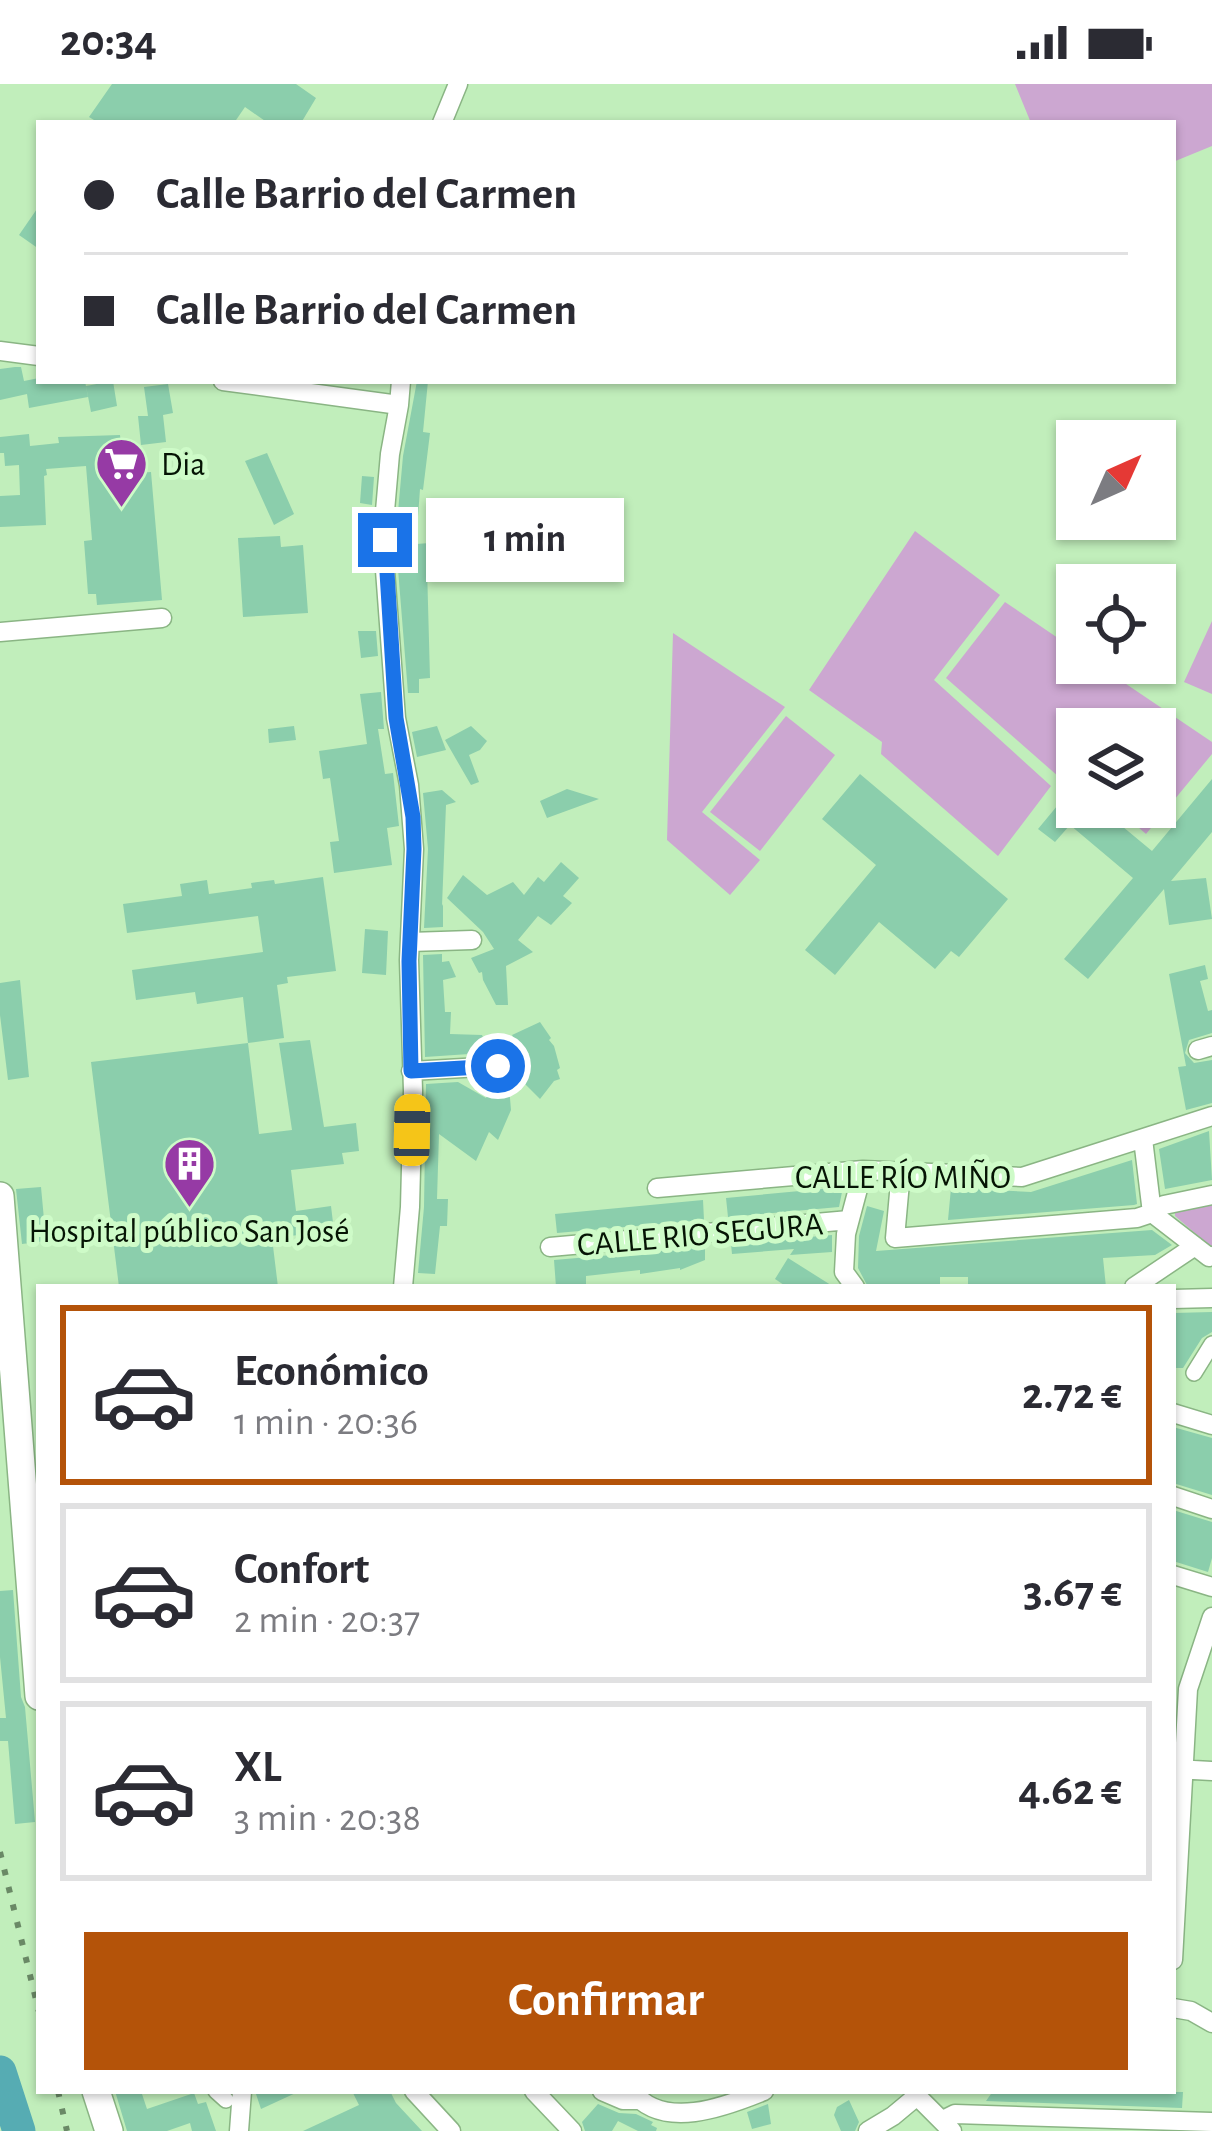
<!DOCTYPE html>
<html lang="es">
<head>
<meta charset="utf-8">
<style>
  :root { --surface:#fff; --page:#f2f2f3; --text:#2b2b33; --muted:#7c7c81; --line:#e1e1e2; --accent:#b45309 }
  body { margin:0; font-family:"Alegreya Sans",sans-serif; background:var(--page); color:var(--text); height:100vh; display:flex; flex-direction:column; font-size:45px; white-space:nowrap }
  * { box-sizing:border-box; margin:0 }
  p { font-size:39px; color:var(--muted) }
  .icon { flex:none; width:66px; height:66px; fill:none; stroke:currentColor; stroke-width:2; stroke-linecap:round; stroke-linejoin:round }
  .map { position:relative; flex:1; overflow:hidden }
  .panel { position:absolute; left:36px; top:1200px; width:1140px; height:810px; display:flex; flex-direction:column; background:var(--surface); border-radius:0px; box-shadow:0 3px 9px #0004 }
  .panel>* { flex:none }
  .guide { position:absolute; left:36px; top:36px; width:1140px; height:264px; border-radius:0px; box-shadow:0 3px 9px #0004; display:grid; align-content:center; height:264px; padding:0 48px; background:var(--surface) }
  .needle { width:78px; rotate:45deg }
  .controls { position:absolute; left:1056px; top:336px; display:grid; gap:24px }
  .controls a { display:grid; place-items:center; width:120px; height:120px; border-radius:0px; background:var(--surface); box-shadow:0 3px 9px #0004; font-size:60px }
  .end { position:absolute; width:54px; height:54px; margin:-27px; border:15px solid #1a73e8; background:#fff; box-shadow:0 0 0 6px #fff }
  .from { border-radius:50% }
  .bubble { position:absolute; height:84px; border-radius:0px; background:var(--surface); box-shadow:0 3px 9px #0004; font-size:39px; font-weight:700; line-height:84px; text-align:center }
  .car { position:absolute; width:36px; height:72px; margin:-36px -18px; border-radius:15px; box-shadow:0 0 9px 3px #0007; background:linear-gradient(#f5c518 24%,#345 0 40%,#f5c518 0 76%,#345 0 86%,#f5c518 0) }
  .guide b { display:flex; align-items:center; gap:42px; height:114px; font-size:45px }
  .guide b+b { border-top:3px solid var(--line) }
  .guide i { width:30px; height:30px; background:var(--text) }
  ul { padding:21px 0 0; list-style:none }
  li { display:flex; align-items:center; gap:36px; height:180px; margin:0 24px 18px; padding:0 24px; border:6px solid var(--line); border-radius:0px }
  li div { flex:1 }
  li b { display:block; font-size:45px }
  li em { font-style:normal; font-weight:700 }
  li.active { border-color:var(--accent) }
  li>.icon { width:108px; height:108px; stroke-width:1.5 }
  .action { display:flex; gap:24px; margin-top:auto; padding:24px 48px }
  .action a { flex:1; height:138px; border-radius:0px; background:var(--accent); color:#fff; font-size:48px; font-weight:700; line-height:138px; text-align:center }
  .status { display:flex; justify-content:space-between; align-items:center; height:84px; padding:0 60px; background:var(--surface); direction:ltr }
  .status svg { height:33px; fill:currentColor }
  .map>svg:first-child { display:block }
</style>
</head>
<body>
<div class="status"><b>20:34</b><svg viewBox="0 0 49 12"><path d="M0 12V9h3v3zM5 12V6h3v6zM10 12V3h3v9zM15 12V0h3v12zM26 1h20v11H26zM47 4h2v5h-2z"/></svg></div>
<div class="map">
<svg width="1212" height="2047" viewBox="0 0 1212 2047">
  <rect width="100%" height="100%" fill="#c1eebb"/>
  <path fill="#cca7d1" d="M1015,0H1212V62L1173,78V39H1031Z
    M915,447L1000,511L934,596L1051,702L998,772L881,670L882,658L809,606Z
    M1005,518L1077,567V579H1095L1212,658V670L1146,750L1115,723H1155V645H1077V704L1075,707L946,594Z
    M1212,537V610L1184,598Z
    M673,549L785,623L702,728L760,776L730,811L667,756Z
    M786,632L835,671L760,767L710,728Z
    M1212,1118V1162H1210L1175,1132V1126Z"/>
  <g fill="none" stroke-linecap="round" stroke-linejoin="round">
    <path stroke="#56acb3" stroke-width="33" d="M0,1988L19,2047"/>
  </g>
  <path fill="#8bceac" d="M112,0H296L316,14L301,39H268L245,23L234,39H99L89,33Z
    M39,122V165L19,151Z
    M15,283H21L24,297L39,294V297H85L88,313L29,324L27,310L0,316V285Z
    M113,297L117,322L91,328L86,302Z
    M417,297H428L423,348L430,349L423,406L420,405L416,460L430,459L433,483H427L430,594L419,595V609H408L398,485V428L403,372Z
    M168,300L173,329L163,331L166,358L141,361L138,332H148L144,303Z
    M29,350L30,362L59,359L58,353L120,351L124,390L151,388L162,516L97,521L96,510H88L84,457L92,456L86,382L46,385L47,391L44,392L46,441L0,443V412L20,411L19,381L5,382L4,369H0V353Z
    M267,369L294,430L274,441L245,377Z
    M362,392L374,393L372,421L360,419Z
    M280,452L281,463L303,461L308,529L243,533L238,454Z
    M358,547H376L378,572L361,574Z
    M381,608L384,645H378L385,690L393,689L399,742L387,744L392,781L334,789L330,758L339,757L330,694L323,695L319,667L367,660L360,610Z
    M294,642L296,656L269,659L268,645Z
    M437,642L446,666L417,673L412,648Z
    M471,642L487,657L480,666L469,671L479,698L471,701L445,656Z
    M860,690L1008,815L959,873L951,867L935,885L879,838L835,891L805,866L876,781L822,735Z
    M1212,695V748L1171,797L1206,794L1212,835L1169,841L1164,805L1088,895L1064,875L1133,794L1070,741L1055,758L1038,745L1067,710L1077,718V723H1099L1152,767Z
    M567,705L599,715L547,734L540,717Z
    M442,706L456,718L446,721L442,822L443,820V843L424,844L428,765L423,709Z
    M561,778L579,794L563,812L572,819L551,841L538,832L518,856L533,868L506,882L508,921H496L483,896L482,888L479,889L471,874L494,865L483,848L447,814L463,791L487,811L513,798L524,811L538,793L544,798Z
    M323,793L336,887L287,893L288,899L277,901L284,954L248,959L243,913L197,920L195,908L136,916L132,886L263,868L258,832L127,849L123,820L182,812L180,800L207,796L209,810L252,804L251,799L274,796L275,800Z
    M365,845L388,847L386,891L362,889Z
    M442,870V878L449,877L456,893L443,896L445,928H451L450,950L482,951L485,958L484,969L425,973L423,871Z
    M1205,881L1208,895L1200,897L1208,927L1212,926V949L1189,956L1185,969L1194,979L1212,976V1019L1186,1026L1178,983L1186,982L1169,890Z
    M20,896L29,993L8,996L0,931V899Z
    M540,938L551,954L549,956L554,962L560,984L557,986L560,995L554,997L540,1015L511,986V978L524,972L512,951Z
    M310,956L324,1043L356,1039L359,1067L342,1069L344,1080L291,1086L296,1127L331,1122L334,1147L272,1154L278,1203H119L91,978L248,959L259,1050L292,1046L279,959Z
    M508,991L511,1026L498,1056L489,1048L476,1077L439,1050L437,1115H448L447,1142H440L435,1190L418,1189L424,1123L426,1000L458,998L486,1014L496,996Z
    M1209,1047L1212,1096L1165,1105L1159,1065Z
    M1132,1076L1137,1120L1134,1121L948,1136L951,1104L1031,1108Z
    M41,1103L46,1157L22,1160L16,1105Z
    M843,1103L839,1123L728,1133L726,1114Z
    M703,1116L704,1136L557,1149L555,1130Z
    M867,1122L884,1127L876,1167L1152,1146L1172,1161L1155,1171L1103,1174L1106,1203H968V1193H940V1203H868L858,1184L859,1152Z
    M832,1151V1168L790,1171L794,1165L732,1170L731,1160Z
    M705,1163V1176L680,1186V1184L640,1190V1186L586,1192V1203H556L554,1176Z
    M788,1174L834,1203H787L775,1195Z
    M1212,1228V1248L1202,1254L1183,1284H1173V1229Z
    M1173,1343L1212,1354V1411L1173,1399Z
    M1173,1426L1212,1438V1474L1208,1488L1173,1477Z
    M13,1506L21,1613L25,1623L35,1738L15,1740L8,1657H0V1634H6L0,1573V1507Z
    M115,2007H141L147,2025L194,2009L198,2020L206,2018L216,2047H192L190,2039L167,2047H127Z
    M255,2007H300L261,2025Z
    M352,2007H390L396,2019L422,2047H303L359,2021Z
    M993,2007L1183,2008L1182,2024L986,2017Z
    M849,2016L859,2038L855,2047H841L834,2031L837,2023Z
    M598,2020L619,2029L636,2030L653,2038L651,2041L657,2044L656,2047H638L618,2037L612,2047H585L582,2038Z
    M768,2020L771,2040L752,2045L747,2028Z"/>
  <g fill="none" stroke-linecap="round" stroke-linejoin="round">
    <defs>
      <path id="pedestrian" d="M1194,1289L1212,1260
        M216,2007L226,2016"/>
      <path id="minor" d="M442,39L458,0
        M0,267L39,272
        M223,297L399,321
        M401,297L399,321L390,370L385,427V486L396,634L409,701L414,765L409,876L413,1007L410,1123L403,1203
        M0,548L162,534
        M410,858L472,856
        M1198,966L1212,962
        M411,987L498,982L497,964
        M1143,1055L1152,1129L1209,1173L1212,1172
        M901,1087L895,1154L1137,1134L1152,1129L1164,1121L1212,1111
        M657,1104L863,1086L1022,1093L1212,1032
        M550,1163L849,1136
        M855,1203L844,1188L846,1150L863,1086
        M1134,1203L1195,1162
        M1173,1215L1212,1214
        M1173,1329L1212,1341
        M1173,1412L1212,1425
        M1173,1491L1212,1503
        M1175,1685L1212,1687
        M1173,1876L1188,1605L1212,1533
        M1173,1924L1191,1927L1212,1939
        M414,2007L451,2047
        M534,2007L572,2047
        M602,2007L623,2016H638
        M632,2007C662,2047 725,2023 764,2007
        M917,2012L952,2047
        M943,2036L955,2030L1212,2038
        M239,2047L242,2007
        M868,2047L893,2032L917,2012"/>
      <path id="secondary" d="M0,1112L39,1612
        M96,2007L109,2047"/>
    </defs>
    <use href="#pedestrian" stroke="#8ab584" stroke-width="18"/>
    <use href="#minor" stroke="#8ab584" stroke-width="21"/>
    <use href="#secondary" stroke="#8ab584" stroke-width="30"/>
    <use href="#pedestrian" stroke="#fff" stroke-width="15"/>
    <use href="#minor" stroke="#fff" stroke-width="18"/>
    <use href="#secondary" stroke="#fff" stroke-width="27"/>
    <path stroke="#6a8966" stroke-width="6" stroke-dasharray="6 12" stroke-linecap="butt" d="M0,1768L39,1928
      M58,2007L67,2047"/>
  </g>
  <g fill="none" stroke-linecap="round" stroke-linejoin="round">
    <path stroke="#1a73e8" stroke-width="15" d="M385,456L396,634L413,733L414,765L409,877L411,987L498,982"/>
  </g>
  <defs>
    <symbol id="supermarket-pin" viewBox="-11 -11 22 30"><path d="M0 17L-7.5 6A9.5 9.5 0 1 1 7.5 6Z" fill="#963aa5" stroke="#cefbc8"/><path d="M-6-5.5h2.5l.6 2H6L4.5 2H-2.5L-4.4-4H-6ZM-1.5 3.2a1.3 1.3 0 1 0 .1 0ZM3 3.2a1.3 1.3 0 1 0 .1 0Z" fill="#fff"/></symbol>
    <symbol id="building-pin" viewBox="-11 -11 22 30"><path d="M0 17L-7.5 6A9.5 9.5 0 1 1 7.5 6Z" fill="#963aa5" stroke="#cefbc8"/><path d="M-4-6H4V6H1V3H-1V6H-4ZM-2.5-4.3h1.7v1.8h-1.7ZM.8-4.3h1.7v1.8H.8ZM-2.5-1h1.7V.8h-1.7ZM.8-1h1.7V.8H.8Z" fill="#fff"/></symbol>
  </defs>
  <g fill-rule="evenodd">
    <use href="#supermarket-pin" x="92" y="350" width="59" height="81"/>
    <use href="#building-pin" x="160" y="1050" width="59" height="81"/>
  </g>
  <g text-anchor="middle" stroke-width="10" stroke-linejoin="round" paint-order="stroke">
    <g font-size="33" fill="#051404" stroke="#cefbc8" text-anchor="start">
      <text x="161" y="391">Dia</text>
      <text x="189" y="1158" text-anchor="middle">Hospital público San José</text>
    </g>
    <g font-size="33" fill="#051404" stroke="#cefbc8">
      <text x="903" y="1104">CALLE RÍO MIÑO</text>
      <text transform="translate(700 1149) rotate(-5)" y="12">CALLE RIO SEGURA</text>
    </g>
  </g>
</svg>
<div class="controls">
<a><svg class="needle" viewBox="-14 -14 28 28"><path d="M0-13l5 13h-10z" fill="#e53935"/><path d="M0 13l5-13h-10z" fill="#7c7c81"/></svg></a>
<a><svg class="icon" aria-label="locate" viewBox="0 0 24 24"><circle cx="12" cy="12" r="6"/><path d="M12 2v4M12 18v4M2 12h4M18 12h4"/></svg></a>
<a><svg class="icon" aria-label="layers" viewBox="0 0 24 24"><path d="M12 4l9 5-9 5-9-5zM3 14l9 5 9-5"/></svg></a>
</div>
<i class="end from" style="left:498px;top:982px"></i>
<i class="end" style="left:385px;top:456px"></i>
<div class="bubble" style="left:426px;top:414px;width:198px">1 min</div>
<i class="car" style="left:412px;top:1046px;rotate:1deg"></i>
<div class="guide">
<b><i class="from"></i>Calle Barrio del Carmen</b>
<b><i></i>Calle Barrio del Carmen</b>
</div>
<section class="panel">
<ul>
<li class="active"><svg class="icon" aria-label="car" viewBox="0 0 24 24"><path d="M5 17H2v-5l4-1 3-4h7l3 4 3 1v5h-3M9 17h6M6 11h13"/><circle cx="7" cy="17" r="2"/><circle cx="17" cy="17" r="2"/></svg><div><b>Económico</b><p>1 min · 20:36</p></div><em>2.72 €</em></li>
<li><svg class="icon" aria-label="car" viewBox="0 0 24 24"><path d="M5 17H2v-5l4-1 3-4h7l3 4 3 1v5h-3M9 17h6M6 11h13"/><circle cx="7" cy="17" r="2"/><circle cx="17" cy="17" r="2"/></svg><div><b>Confort</b><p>2 min · 20:37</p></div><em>3.67 €</em></li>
<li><svg class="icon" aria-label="car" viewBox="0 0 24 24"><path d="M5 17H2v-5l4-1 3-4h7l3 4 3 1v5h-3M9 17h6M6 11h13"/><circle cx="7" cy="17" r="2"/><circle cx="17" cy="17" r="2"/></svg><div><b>XL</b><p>3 min · 20:38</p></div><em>4.62 €</em></li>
</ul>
<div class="action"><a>Confirmar</a></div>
</section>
</div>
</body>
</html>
